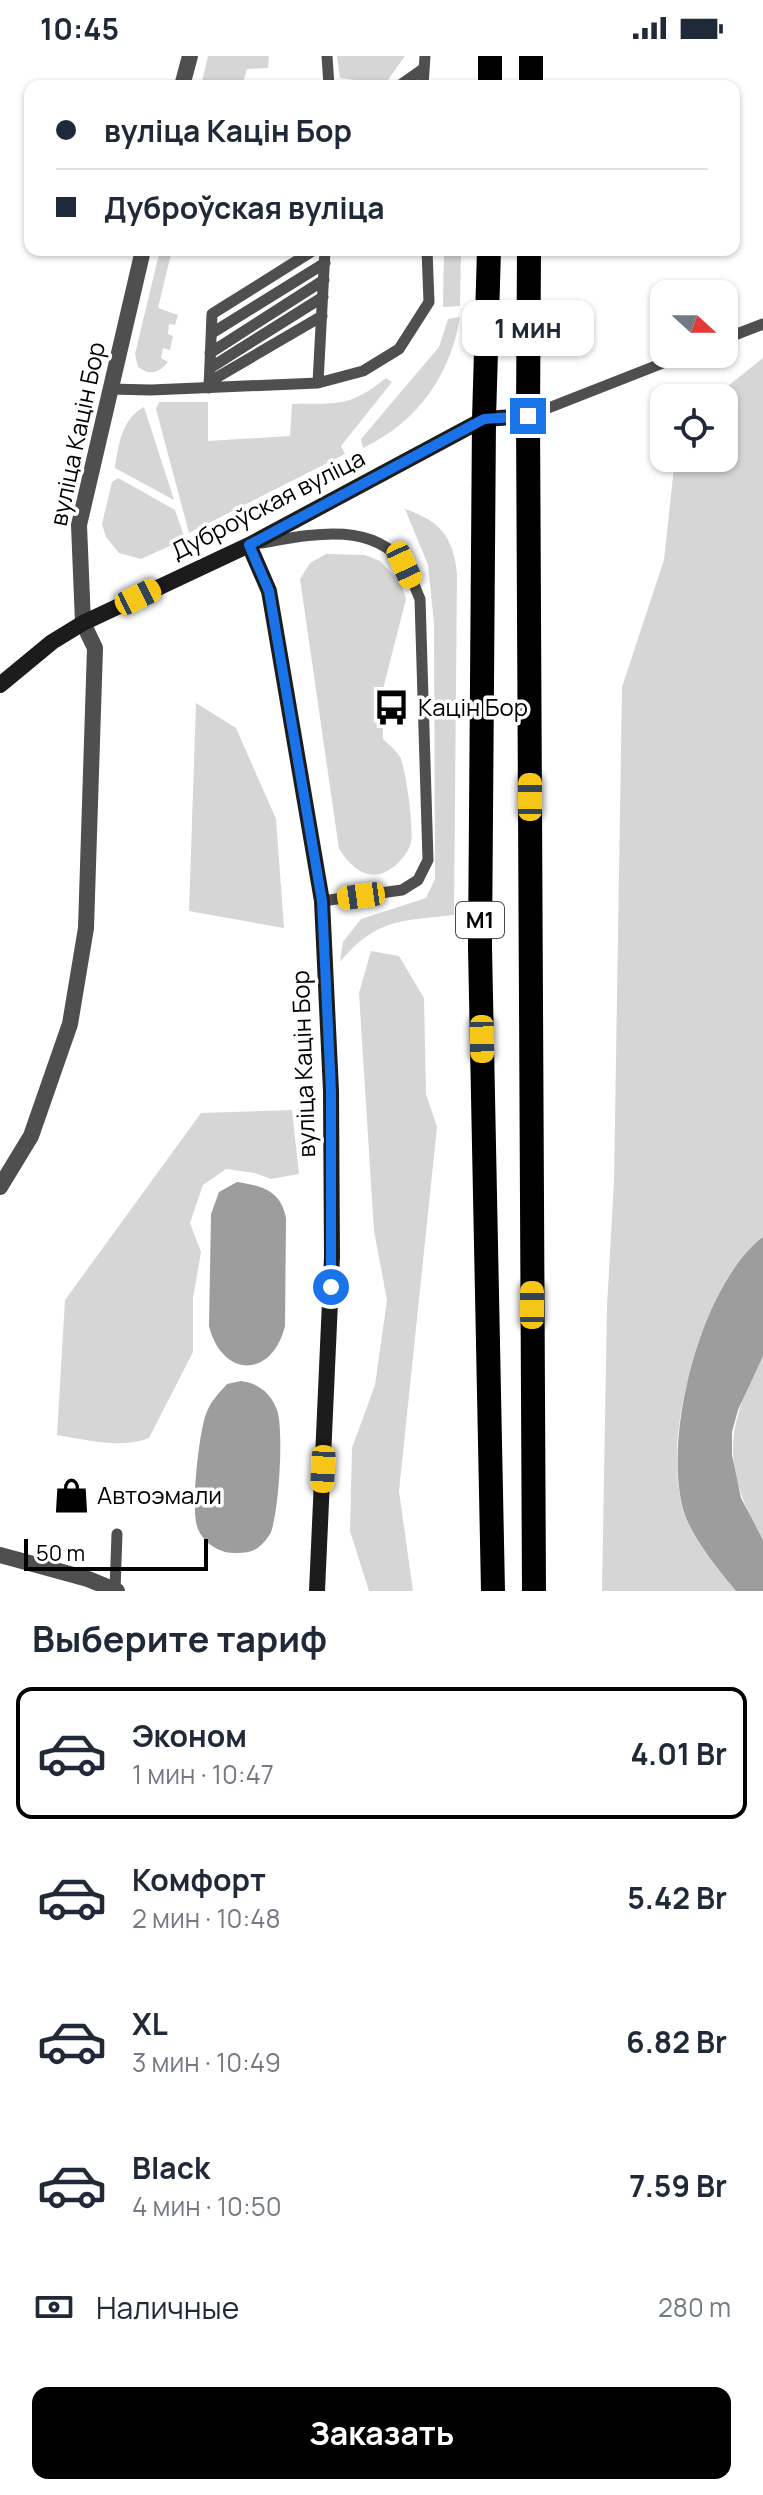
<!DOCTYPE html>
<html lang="ru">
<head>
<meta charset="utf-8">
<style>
  :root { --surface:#fff; --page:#f2f2f3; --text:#1f2937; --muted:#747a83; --line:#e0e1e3; --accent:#000 }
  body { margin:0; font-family:Manrope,sans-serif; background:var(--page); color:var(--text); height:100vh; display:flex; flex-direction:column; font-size:30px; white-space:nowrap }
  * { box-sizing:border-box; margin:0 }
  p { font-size:26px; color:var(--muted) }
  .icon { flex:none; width:44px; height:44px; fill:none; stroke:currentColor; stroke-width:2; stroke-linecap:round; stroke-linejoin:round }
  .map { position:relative; height:1535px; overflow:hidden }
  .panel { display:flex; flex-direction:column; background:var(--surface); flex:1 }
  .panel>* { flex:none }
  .guide { position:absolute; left:24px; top:24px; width:716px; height:176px; border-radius:16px; box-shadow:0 2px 6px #0004; display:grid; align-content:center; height:176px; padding:0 32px; background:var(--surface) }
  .needle { width:52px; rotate:111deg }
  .tools { position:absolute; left:650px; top:224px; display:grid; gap:16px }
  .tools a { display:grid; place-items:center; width:88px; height:88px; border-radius:16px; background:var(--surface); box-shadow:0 2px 6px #0004; font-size:40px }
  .scale { position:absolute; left:24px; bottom:20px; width:184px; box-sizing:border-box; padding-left:8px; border:4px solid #000; border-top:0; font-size:22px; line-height:28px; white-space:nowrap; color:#000; -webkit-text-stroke:6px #fff; paint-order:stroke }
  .end { position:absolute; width:36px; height:36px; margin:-18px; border:10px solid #1a73e8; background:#fff; box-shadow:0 0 0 4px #fff }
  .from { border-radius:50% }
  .bubble { position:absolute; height:56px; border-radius:16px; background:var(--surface); box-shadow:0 2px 6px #0004; font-size:26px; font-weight:700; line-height:56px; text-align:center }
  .car { position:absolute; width:24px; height:48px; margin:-24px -12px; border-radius:10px; box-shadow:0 0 6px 2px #0007; background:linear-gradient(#f5c518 24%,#345 0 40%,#f5c518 0 76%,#345 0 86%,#f5c518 0) }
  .guide b { display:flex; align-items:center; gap:28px; height:76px; font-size:30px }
  .guide b+b { border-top:2px solid var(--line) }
  .guide i { width:20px; height:20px; background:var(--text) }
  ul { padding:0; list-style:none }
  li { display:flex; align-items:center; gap:24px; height:132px; margin:0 16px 12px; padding:0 16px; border:4px solid transparent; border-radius:16px }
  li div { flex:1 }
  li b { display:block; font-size:30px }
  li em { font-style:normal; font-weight:700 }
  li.on { border-color:var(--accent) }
  li>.icon { width:72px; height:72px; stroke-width:1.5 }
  h2 { padding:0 32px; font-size:36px; line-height:96px }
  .pay { display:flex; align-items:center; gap:20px; height:88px; padding:0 32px; font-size:30px }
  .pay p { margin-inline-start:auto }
  .button { display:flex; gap:16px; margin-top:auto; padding:16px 32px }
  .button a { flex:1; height:92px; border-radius:16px; background:var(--accent); color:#fff; font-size:32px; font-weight:700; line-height:92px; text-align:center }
  .status { display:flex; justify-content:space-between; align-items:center; height:56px; padding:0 40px; background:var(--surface); direction:ltr }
  .status svg { height:22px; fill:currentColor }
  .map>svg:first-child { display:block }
</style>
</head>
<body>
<div class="status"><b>10:45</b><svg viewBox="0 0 49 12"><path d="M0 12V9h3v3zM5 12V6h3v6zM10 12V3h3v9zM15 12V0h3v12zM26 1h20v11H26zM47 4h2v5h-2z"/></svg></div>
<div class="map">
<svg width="763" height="1535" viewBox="0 0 763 1535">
  <rect width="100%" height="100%" fill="#fff"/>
  <path fill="#d6d6d6" d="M208,0H269L268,12L247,13L242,30H201Z
    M337,0H405L385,28L340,22Z
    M160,194H172L158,252L178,259L175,269L169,268L168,278L173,280L170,294L163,292L161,302L168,306C159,317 150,320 138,311L135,298Z
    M444,194H461L460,250L443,251Z
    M460,261C450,321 417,366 363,392L361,383L439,291L448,263Z
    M763,302V1181C750,1191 742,1205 733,1219C694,1281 661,1386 685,1459C695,1487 718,1513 736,1535H602L607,1250L614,1126L622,631L664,504L675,402H724V342H713Z
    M386,322L392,326L341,390L345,398L189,477L156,353L159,346H208V385L290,380L292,348C337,347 349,352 386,322Z
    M144,351L174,444L115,412C118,390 122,362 144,351Z
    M118,422L175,454L185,483L141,503L119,497L106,481L102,468L112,426Z
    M405,453C440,465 453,480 457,517L454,859C401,865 377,862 340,906L343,886L361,863L426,842L435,823L434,568L428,509Z
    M326,498L365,499L380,505L401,527L406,543L382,637L383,683C388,688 396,694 400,701C406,713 414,773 411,786C410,793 403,802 398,807C374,830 354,816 339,793L300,523L310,507Z
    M196,647L236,672L276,763L284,872L189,855Z
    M371,895L399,900L424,942L426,1038L437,1071L399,1435L413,1535H369L350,1475L352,1392L375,1329L387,1244L374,1175L359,937Z
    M292,1054L299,1118L271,1123L255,1117L226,1113L203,1129L190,1167L201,1196L193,1242V1296L149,1382C121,1393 87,1384 57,1379L65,1244L201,1057Z
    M763,1300V1484C721,1411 725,1372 763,1300Z"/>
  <path fill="#9d9d9d" d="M237,1126C263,1130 281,1135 286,1162L285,1270C272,1323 222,1322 209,1270L211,1158L219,1136Z
    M763,1181V1300L738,1354L732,1376V1399L741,1442L763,1484V1535H736C718,1513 695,1486 685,1459C660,1386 701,1228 763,1181Z
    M241,1325C258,1327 271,1337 277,1354C284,1374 279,1455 271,1476C269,1480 264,1487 260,1490C252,1498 236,1498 225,1496C214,1493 202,1484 198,1473C190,1456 199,1376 206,1358C210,1346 219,1337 227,1328Z"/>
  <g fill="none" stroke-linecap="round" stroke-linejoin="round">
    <path stroke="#4f4f4f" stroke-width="11" d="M327,0L329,30
      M399,30L423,13
      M423,30L425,0
      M212,277L325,207
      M724,283L763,268
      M210,297L324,224
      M210,312L323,241
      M209,326L322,260
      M318,327L325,194
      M209,332L212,258L314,194
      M110,333L151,334L318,327L363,315L399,293L429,246L427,194
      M528,360L686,298
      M261,487C309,479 370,464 404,508C411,518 415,532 420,543L428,804L418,824L402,834L322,845
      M115,1534L117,1478"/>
    <path stroke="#4f4f4f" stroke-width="16" d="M182,30L190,0
      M0,1131L31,1080L70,968L86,872L95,592L83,567L79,469L143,194
      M0,1499L88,1523L117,1535"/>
    <path stroke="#1c1c1c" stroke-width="16" d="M249,489L269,535L322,845L331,1035L332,1201L317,1535
      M0,629L52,586L83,567L249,489L484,363L528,360"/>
    <path stroke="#000" stroke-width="24" d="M490,30V0
      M531,30V0
      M489,194L484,363L480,891L493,1535
      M529,194L528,360L534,1535"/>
  </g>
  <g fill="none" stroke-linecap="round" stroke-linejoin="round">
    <path stroke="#1a73e8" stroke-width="10" d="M331,1231V1035L322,845L269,535L249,489L484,363L528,360"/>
  </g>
  <defs>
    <symbol id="bus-bare" viewBox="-9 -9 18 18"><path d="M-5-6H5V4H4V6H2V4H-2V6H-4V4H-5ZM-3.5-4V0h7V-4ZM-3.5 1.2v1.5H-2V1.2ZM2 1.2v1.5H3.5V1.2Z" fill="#000" stroke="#fff" stroke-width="2.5" paint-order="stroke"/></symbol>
    <symbol id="shop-bare" viewBox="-9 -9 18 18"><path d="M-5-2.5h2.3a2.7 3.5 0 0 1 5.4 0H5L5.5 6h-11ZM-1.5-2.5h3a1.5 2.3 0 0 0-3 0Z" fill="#000" stroke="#fff" stroke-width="2.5" paint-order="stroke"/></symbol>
  </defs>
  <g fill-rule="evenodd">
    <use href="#bus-bare" x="366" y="626" width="51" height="51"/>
    <use href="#shop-bare" x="46" y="1414" width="51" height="51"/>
  </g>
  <g text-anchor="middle" stroke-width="7" stroke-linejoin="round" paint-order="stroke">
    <rect fill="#fff" stroke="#4c4c4c" stroke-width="2" x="456" y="846" width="48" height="36" rx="6"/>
    <g font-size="22" font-weight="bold" fill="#000">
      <text x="480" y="872">М1</text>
    </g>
    <g font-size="24" fill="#000" stroke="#fff">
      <text transform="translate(78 378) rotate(-78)" y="8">вуліца Кацін Бор</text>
      <text transform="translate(268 449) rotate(-27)" y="8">Дуброўская вуліца</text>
      <text transform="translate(304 1008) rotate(-92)" y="8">вуліца Кацін Бор</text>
    </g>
    <g font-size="24" fill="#000" stroke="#fff" text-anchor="start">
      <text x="418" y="660">Кацін Бор</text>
      <text x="97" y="1448">Автоэмали</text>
    </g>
  </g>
</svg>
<div class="tools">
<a><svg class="needle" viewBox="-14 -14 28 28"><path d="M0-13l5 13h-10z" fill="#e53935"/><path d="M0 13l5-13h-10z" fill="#747a83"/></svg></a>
<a><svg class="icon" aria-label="locate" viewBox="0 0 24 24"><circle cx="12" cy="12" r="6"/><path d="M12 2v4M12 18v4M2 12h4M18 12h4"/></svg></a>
</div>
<div class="scale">50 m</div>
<i class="end from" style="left:331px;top:1231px"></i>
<i class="end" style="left:528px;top:360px"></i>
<div class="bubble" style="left:462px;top:244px;width:132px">1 мин</div>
<i class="car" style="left:404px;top:509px;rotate:155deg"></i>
<i class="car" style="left:138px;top:541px;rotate:64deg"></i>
<i class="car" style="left:530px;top:741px;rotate:0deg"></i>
<i class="car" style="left:361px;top:840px;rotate:262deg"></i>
<i class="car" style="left:482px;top:983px;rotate:179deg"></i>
<i class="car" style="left:532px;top:1249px;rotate:0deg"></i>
<i class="car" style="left:323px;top:1413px;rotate:183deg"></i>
<div class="guide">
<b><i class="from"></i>вуліца Кацін Бор</b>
<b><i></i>Дуброўская вуліца</b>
</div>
</div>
<section class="panel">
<h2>Выберите тариф</h2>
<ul>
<li class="on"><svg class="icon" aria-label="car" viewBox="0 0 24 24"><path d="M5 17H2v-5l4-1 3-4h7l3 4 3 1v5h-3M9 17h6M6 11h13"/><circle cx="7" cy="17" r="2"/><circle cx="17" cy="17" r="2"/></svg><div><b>Эконом</b><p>1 мин · 10:47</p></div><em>4.01 Br</em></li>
<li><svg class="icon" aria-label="car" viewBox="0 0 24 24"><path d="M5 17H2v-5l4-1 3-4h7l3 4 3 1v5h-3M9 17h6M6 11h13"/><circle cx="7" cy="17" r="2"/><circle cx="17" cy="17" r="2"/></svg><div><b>Комфорт</b><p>2 мин · 10:48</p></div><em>5.42 Br</em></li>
<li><svg class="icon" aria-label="car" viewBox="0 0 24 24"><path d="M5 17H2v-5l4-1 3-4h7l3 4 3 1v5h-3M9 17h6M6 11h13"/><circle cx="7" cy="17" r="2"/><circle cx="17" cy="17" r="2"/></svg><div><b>XL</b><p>3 мин · 10:49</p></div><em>6.82 Br</em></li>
<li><svg class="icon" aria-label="car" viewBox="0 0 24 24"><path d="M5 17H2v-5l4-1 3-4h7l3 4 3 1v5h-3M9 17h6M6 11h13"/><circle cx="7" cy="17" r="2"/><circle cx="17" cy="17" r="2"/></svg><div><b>Black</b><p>4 мин · 10:50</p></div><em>7.59 Br</em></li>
</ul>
<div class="pay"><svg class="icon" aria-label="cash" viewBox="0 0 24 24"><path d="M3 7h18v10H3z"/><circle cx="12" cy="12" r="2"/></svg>Наличные<p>280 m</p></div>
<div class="button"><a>Заказать</a></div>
</section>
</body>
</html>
